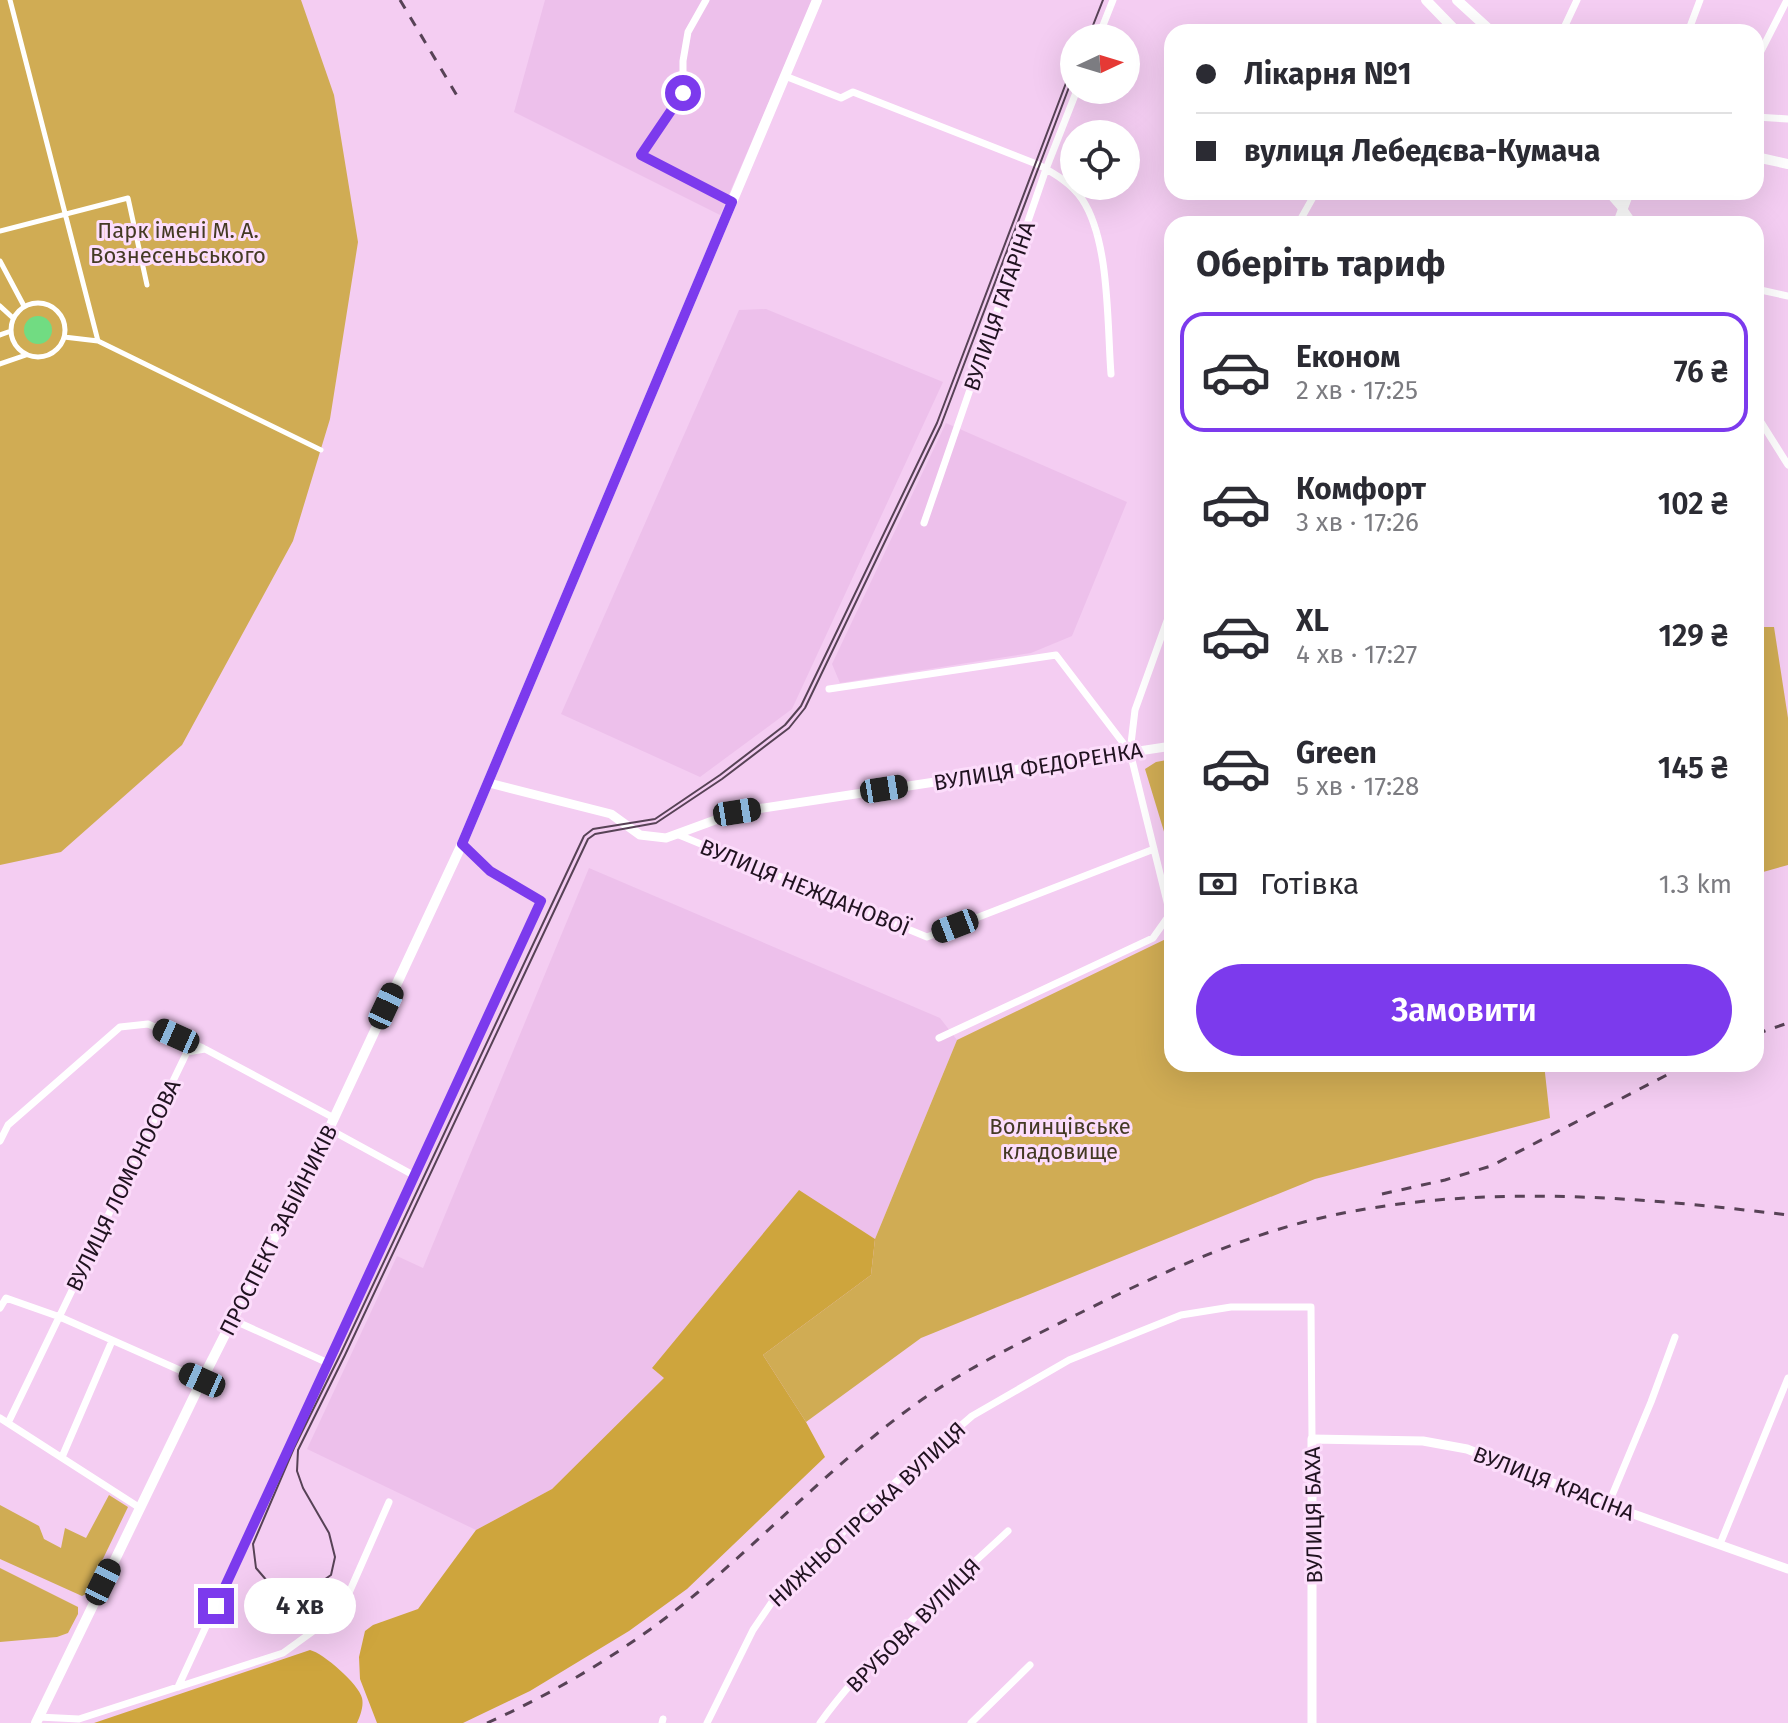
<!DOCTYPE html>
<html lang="uk">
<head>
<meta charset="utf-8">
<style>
  :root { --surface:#fff; --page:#f2f2f3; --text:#2b2b33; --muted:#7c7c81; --line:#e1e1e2; --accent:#7c3aed }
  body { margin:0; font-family:"Fira Sans",sans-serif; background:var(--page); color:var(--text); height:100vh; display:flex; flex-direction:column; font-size:30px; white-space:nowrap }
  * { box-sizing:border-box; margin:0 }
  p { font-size:26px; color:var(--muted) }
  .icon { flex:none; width:44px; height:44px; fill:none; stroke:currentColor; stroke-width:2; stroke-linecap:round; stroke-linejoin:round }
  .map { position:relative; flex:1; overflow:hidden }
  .panel { position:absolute; left:1164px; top:216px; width:600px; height:856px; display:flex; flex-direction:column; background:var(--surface); border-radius:24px; box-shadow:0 8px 32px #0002 }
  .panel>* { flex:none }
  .banner { position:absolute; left:1164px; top:24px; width:600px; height:176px; border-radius:24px; box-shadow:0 8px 32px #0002; display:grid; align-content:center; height:176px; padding:0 32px; background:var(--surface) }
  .needle { width:52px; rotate:86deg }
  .buttons { position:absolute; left:1060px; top:24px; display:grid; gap:16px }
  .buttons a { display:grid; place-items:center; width:80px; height:80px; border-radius:50%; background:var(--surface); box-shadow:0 8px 32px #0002; font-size:40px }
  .end { position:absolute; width:36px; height:36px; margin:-18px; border:10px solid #7c3aed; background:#fff; box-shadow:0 0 0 4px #fff }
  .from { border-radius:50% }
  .bubble { position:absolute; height:56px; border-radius:28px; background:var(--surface); box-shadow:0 8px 32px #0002; font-size:26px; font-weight:600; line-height:56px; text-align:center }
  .car { position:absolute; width:24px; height:48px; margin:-24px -12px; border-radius:10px; box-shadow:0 0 6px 2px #0007; background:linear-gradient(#222 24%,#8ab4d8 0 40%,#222 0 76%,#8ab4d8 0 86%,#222 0) }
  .banner b { display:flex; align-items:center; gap:28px; height:76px; font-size:30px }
  .banner b+b { border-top:2px solid var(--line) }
  .banner i { width:20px; height:20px; background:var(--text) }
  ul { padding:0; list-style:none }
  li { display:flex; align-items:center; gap:24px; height:120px; margin:0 16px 12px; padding:0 16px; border:4px solid transparent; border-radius:24px }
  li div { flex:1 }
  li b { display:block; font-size:30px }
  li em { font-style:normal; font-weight:600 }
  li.selected { border-color:var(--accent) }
  li>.icon { width:72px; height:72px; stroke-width:1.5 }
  h2 { padding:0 32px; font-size:36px; line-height:96px }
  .pay { display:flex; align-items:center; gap:20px; height:88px; padding:0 32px; font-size:30px }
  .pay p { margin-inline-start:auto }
  .primary-button { display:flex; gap:16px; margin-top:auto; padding:16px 32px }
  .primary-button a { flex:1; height:92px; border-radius:48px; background:var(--accent); color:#fff; font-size:32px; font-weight:600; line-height:92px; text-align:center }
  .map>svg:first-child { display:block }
</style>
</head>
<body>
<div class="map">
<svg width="1788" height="1723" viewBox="0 0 1788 1723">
  <rect width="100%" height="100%" fill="#f4cdf2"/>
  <path fill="#edc0eb" d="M545,0H813L720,215L514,112Z
    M766,309L943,382L792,709L700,777L561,714L739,310Z
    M946,423L1127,502L1072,636L1031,653L840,683L832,664Z
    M589,868L940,1018L957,1040L875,1239L799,1191L652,1368L665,1378L552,1489L476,1530L307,1449L397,1256L423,1268Z"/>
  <path fill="#d0ac54" d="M0,0H301L334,95L358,242L330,419L293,541L182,745L61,852L0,865Z
    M1756,627H1774L1788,718V865L1756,874Z
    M1172,759V858L1145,769L1156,762Z
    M1172,936V1064H1544L1550,1118L1315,1179L921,1338L806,1422L763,1355L871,1275L875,1239L957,1040Z
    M109,1495L128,1507L86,1594L82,1596L0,1559V1505L39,1526L44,1539L61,1548L65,1528L86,1538Z
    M0,1568L78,1607V1614L68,1633L57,1637L0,1642Z"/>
  <path fill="#cea53d" d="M799,1190L875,1239L871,1275L763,1355L806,1422L825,1457L687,1589L629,1631L530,1691L463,1723H377L360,1679L359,1657L365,1631L373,1625L418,1609L476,1530L552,1489L664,1378L652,1368Z
    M310,1650C323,1653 359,1684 362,1698C364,1706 360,1716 357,1723H94Z"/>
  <path fill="#71dc82" d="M24 330a14 14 0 1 1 28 0a14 14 0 1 1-28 0Z"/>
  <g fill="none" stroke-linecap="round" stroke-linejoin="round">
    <path stroke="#fff" stroke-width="5" d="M10,0L98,341
      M0,231L128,198L147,285
      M0,261L24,306
      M11 330a27 27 0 1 1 54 0a27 27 0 1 1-54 0Z
      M0,306L13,318
      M0,335L11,331
      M64,337L98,341L321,450
      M0,364L26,355"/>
    <path stroke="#fff" stroke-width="7" d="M706,0L688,32L683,61V93L641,155L732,202
      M1562,32L1577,0
      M1688,32L1700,0
      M1098,38L1113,0
      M1756,61L1787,0
      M785,76L841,98L853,92L1039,165C1055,174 1071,183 1082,199C1110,241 1107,323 1111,374
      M1756,117L1788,119
      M1623,208L1634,224
      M1298,224L1316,192
      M1756,289L1788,296
      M1756,414L1788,465
      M924,523L1046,169L1077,90
      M829,689L1056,655L1130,752L1170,914L1153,938L939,1038
      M1130,752L1135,710L1172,607
      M679,835L927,937L1154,849
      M329,1129L415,1176
      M0,1141L8,1125L120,1027L148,1024L203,1048
      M0,1308L6,1298L60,1317L202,1380
      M233,1320L328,1363
      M0,1418L140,1508
      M8,1423L187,1052L205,1049L334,1118
      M62,1457L112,1341
      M1608,1505L1651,1402L1675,1337
      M1720,1544L1788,1378
      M178,1687L541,901L490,871L462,844
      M38,1717L79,1719L283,1653L341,1611L389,1502
      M662,1723L663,1719
      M707,1723L753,1630L772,1602L882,1494L972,1416L1069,1360L1181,1315L1231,1307H1311L1312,1439
      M820,1723C872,1651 944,1591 1008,1531
      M971,1723L1030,1665"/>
    <path stroke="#fff" stroke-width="9" d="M1617,224L1623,208
      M489,783L611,814L640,835L666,838L737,812L1172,746
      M1312,1723V1439L1423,1441L1467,1449L1608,1505L1788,1569"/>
    <path stroke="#fff" stroke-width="10" d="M1426,0L1457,32
      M1457,0L1492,32
      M1756,157L1788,164
      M1609,192L1623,208L1629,192
      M36,1723L202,1380L329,1129L462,844L817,0"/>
    <path stroke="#574256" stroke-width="2" d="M1088,38L1103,0
      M1074,62L937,423L801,706L785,725L720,775L655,819L593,829L584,836L341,1353L294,1448L253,1544L256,1568L274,1589L294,1594L315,1586L331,1575L335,1557L329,1533L303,1488L297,1471L298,1450L345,1355L588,839L595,834L656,823L722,779L789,728L805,708L941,425L1074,74"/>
    <path stroke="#574256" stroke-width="3" stroke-dasharray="10 10" stroke-linecap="butt" d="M400,0L459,99
      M1756,1034L1788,1023
      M1382,1194L1445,1180L1491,1166L1688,1064
      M487,1723C561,1690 635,1645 697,1593C770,1532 836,1462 913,1406C964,1369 1022,1342 1078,1314C1153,1277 1227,1242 1308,1221C1464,1182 1631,1196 1788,1215"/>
  </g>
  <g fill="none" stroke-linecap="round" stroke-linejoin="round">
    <path stroke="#7c3aed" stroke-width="10" d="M216,1606L541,901L490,871L462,844L732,202L641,155L683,93"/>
  </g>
  <g text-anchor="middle" stroke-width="6" stroke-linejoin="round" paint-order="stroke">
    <g font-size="22" fill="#443a24" stroke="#fcddfb">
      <text x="178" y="238">Парк імені М. А.<tspan x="178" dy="25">Вознесеньського</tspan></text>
      <text x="1060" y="1134">Волинцівське<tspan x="1060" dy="25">кладовище</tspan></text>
    </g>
    <g font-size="22" fill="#201220" stroke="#fcddfb">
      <text transform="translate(999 306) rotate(-71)" y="8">ВУЛИЦЯ ГАГАРІНА</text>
      <text transform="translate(1038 766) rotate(-9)" y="8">ВУЛИЦЯ ФЕДОРЕНКА</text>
      <text transform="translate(805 887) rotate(22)" y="8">ВУЛИЦЯ НЕЖДАНОВОЇ</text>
      <text transform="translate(123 1185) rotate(-64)" y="8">ВУЛИЦЯ ЛОМОНОСОВА</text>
      <text transform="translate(278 1230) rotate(-63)" y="8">ПРОСПЕКТ ЗАБІЙНИКІВ</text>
      <text transform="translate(1554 1483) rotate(21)" y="8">ВУЛИЦЯ КРАСІНА</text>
      <text transform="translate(867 1514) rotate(-43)" y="8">НИЖНЬОГІРСЬКА ВУЛИЦЯ</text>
      <text transform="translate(1313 1515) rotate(-91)" y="8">ВУЛИЦЯ БАХА</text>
      <text transform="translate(913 1625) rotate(-45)" y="8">ВРУБОВА ВУЛИЦЯ</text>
    </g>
  </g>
</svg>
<div class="buttons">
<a><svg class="needle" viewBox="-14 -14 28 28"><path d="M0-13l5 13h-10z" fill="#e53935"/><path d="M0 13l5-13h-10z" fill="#7c7c81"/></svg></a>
<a><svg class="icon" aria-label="locate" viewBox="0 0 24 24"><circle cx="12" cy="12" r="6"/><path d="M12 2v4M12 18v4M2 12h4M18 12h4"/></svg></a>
</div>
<i class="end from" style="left:683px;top:93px"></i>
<i class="end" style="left:216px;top:1606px"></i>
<div class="bubble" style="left:244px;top:1578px;width:112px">4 хв</div>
<i class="car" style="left:884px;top:789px;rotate:81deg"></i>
<i class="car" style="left:737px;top:812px;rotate:81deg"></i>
<i class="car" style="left:955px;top:926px;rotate:249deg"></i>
<i class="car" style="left:386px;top:1006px;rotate:25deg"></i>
<i class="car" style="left:176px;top:1036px;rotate:294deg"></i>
<i class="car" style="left:202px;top:1380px;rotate:294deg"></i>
<i class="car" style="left:103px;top:1582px;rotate:26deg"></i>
<div class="banner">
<b><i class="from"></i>Лікарня №1</b>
<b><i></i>вулиця Лебедєва-Кумача</b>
</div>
<section class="panel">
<h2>Оберіть тариф</h2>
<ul>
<li class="selected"><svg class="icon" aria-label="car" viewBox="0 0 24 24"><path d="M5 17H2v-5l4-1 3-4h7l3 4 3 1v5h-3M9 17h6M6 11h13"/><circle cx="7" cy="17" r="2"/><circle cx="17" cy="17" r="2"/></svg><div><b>Економ</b><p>2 хв · 17:25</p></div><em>76 ₴</em></li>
<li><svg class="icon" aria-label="car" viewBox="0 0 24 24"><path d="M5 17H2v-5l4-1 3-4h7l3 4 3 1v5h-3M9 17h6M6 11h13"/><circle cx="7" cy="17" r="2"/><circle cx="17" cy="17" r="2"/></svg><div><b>Комфорт</b><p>3 хв · 17:26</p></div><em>102 ₴</em></li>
<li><svg class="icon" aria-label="car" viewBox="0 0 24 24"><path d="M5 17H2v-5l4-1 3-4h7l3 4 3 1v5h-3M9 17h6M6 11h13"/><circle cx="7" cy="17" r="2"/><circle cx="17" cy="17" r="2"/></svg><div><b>XL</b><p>4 хв · 17:27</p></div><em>129 ₴</em></li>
<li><svg class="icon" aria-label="car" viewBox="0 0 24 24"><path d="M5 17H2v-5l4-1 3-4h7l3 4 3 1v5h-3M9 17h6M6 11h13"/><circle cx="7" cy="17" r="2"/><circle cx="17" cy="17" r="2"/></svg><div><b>Green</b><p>5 хв · 17:28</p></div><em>145 ₴</em></li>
</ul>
<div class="pay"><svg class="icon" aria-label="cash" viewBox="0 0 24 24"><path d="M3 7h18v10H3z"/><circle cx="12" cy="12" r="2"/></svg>Готівка<p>1.3 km</p></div>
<div class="primary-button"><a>Замовити</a></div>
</section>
</div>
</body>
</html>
